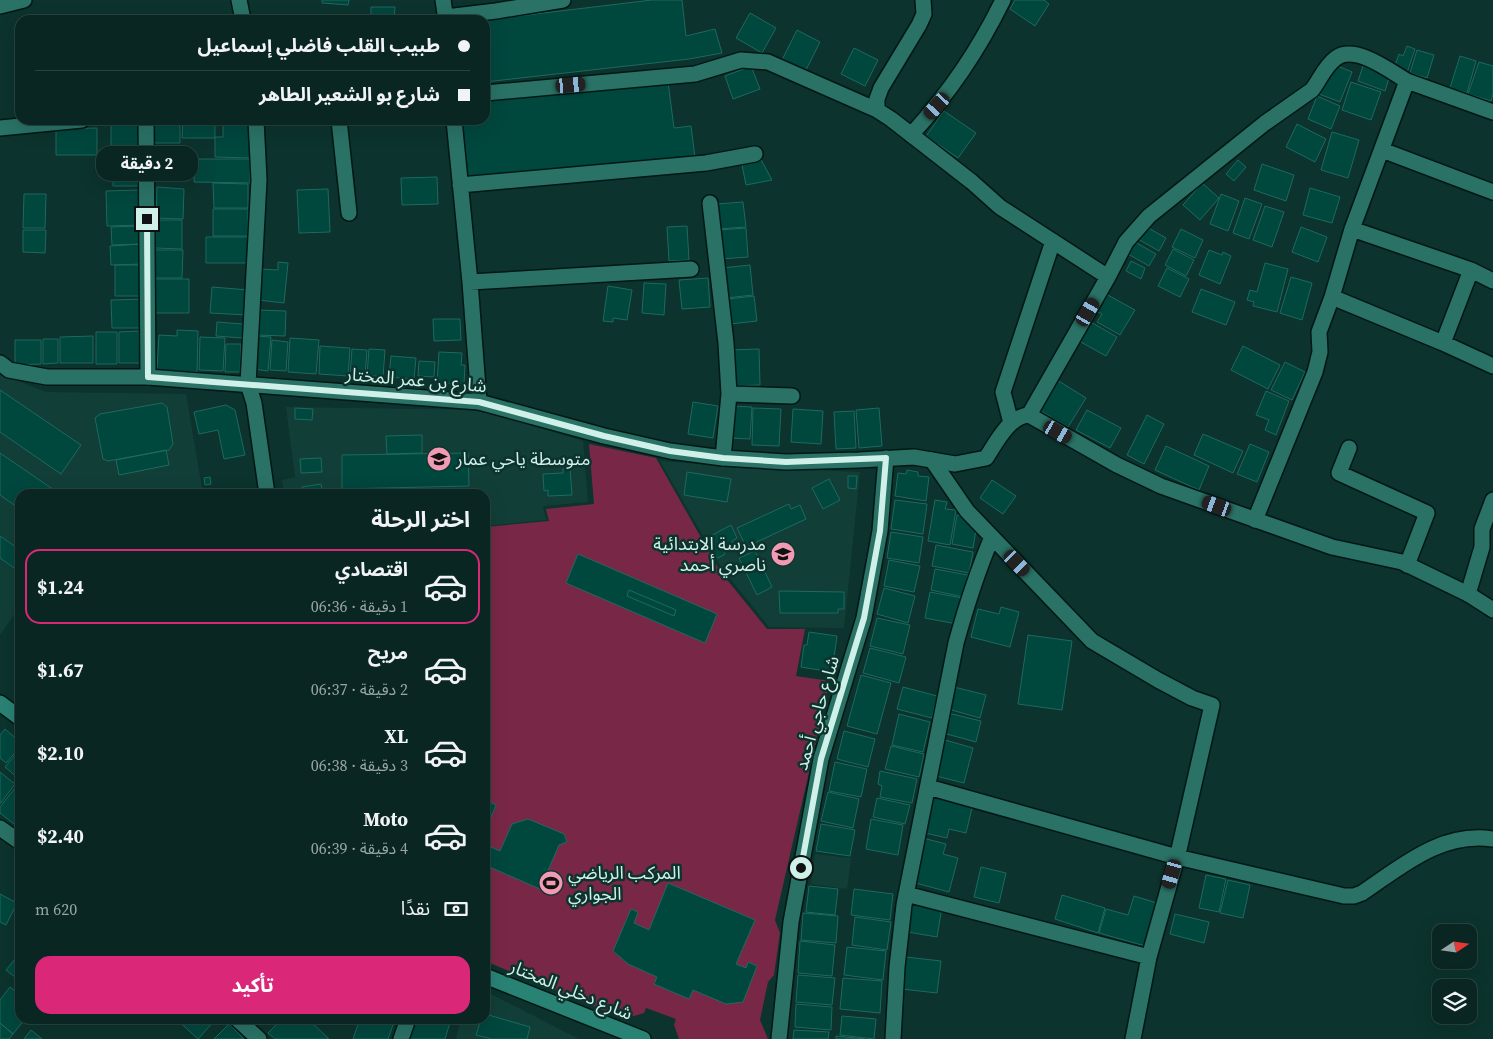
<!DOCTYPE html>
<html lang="ar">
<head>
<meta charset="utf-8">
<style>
  :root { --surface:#092622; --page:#122e2a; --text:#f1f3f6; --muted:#99a5a5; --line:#294340; --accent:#db2777 }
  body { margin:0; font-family:"Source Serif 4","Noto Sans Arabic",serif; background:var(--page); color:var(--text); direction:rtl; height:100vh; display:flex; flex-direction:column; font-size:19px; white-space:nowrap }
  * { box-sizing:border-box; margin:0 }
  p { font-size:16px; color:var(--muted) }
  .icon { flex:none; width:28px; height:28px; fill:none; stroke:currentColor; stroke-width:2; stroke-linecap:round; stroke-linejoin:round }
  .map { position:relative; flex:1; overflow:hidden; direction:ltr }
  .drawer { position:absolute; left:15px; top:489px; width:475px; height:535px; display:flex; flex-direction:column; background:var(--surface); border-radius:15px; box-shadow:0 5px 20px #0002,0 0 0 1px var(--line); direction:rtl }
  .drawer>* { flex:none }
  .guide { position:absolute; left:15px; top:15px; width:475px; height:110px; border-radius:15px; box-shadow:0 5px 20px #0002,0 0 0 1px var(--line); direction:rtl; display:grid; align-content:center; height:110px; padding:0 20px; background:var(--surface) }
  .needle { width:32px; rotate:77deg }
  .buttons { position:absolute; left:1432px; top:924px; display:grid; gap:10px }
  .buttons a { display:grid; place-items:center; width:45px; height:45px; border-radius:10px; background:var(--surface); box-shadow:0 5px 20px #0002,0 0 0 1px var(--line); font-size:25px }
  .end { position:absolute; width:22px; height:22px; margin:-11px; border:6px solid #cff1e9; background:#111; box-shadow:0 0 0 2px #111 }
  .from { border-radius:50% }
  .bubble { position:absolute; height:35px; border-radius:15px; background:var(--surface); box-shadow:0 5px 20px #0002,0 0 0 1px var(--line); font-size:16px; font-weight:700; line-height:35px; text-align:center; direction:rtl }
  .car { position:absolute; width:15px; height:30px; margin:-15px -8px; border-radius:6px; box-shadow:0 0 4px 1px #0007; background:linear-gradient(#222 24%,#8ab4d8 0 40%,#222 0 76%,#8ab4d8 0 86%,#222 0) }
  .guide b { display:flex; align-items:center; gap:18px; height:48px; font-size:19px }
  .guide b+b { border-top:1px solid var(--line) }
  .guide i { width:12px; height:12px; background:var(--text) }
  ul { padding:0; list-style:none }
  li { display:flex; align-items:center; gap:15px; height:75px; margin:0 10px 8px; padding:0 10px; border:2px solid transparent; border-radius:15px }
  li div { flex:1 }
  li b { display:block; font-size:19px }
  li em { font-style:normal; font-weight:700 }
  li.current { border-color:var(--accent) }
  li>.icon { width:45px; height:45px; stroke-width:1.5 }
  h2 { padding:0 20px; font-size:22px; line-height:60px }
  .pay { display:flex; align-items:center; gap:12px; height:55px; padding:0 20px; font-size:19px }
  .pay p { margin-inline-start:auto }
  .button { display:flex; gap:10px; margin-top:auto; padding:10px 20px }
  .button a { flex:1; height:58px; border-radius:15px; background:var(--accent); color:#fff; font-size:20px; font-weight:700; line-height:58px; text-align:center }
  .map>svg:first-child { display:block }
</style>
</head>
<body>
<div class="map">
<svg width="1493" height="1039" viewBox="0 0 1493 1039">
  <rect width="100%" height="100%" fill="#0c332d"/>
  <path fill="#113f38" d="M0,374L46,392L186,394L203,494H20V606L0,635Z
    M286,407L483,410L583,441L588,502L543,506L546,520L485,526V494H284L282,480L295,477Z
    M660,461L741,467L860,472L844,628L769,627L721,567Z
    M815,854L851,858L847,889L811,884Z
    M485,991L579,1039H456L461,1019H485Z"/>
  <path fill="#782846" d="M589,444L656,458L720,571L767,629H805L796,676L830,681L775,920L780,933L774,975L768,982L760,1020L768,1039H679L674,1025L676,1019L646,1008L644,1013L624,1019L485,961V527L549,521L546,509L594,504Z"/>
  <path fill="#00473e" stroke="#1f695e" d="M322,0H349L348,5L322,3Z
    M652,0H682L686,36L715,29L722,53L689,59L485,82V20Z
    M1015,0H1044L1049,4L1035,26L1010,9Z
    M371,7H395L394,20H371Z
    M750,13L776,28L762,53L736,38Z
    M797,30L820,42L805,72L782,60Z
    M1407,46L1415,49L1407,73L1394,68L1399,54L1403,56Z
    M854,48L878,60L865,86L841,74Z
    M1417,50L1434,55L1427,78L1410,73Z
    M1460,56L1476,61L1467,93L1450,88Z
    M1479,62L1493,66V94L1491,101L1468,94Z
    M751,66L760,89L733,99L725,76Z
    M1338,66L1352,72L1340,102L1319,94L1327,74Z
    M1363,66L1390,75L1385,91L1358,81Z
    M668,82L674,128L691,126L695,158L467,176L461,120H485V99Z
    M1351,82L1381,92L1371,120L1342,110Z
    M1317,96L1340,106L1331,129L1308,119Z
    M944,111L976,133L958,158L926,136Z
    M151,120H180V143H151Z
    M183,120H215V138H182Z
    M223,121L252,122L251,158L215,157V137H223Z
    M139,124V154L111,155V125Z
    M1297,124L1326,139L1315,162L1286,147Z
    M97,128V155H56V129Z
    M1332,132L1359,140L1348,178L1321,170Z
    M152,152L181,153V179L151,178Z
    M759,156L772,180L746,185L741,160Z
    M195,159H250V183L194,182Z
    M138,160V186H113V161Z
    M1238,160L1246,167L1234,181L1226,174Z
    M1262,164L1294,175L1286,201L1254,190Z
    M437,177L438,204L402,205L401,178Z
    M213,183L248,184V208H214Z
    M1202,183L1219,198L1200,220L1183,205Z
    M157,187L184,189L183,219L156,218Z
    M1310,188L1340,197L1332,223L1303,215Z
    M328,189L330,232L299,233L297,190Z
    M140,190L142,225L107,226L106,191Z
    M24,194H46L45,228H23Z
    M1221,194L1239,201L1228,231L1210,224Z
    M1245,198L1262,204L1249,239L1233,233Z
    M743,202L746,227L718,229L716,204Z
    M1265,206L1284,212L1272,247L1253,240Z
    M213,209H248V236H213Z
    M156,220H182V249L155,248Z
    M141,226L142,244L112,245L111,227Z
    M687,226L689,260L669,261L667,227Z
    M1145,226L1166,238L1159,251L1138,239Z
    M1301,227L1327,237L1318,262L1292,252Z
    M746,228L748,257L721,259L718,230Z
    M1181,229L1203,240L1195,258L1172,247Z
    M23,230H46L45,253L23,252Z
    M206,237H248V263H206Z
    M1135,242L1156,254L1149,266L1128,254Z
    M142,244L143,264L111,265L110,246Z
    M1173,249L1194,260L1186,276L1165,265Z
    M155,250H183L182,278H154Z
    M1209,250L1222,255L1223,252L1231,256L1220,284L1199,275Z
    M1131,261L1145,268L1141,279L1126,271Z
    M278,262L288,263L284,303L258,300L261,269L278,270Z
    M1265,263L1288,269L1277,312L1253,306L1254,302L1247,300L1250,290L1257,292Z
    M115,265H143V296H115Z
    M750,265L753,295L726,298L722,268Z
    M1167,268L1189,279L1180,297L1158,286Z
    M1291,277L1312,283L1302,320L1280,313Z
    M708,278L710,307L682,309L679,280Z
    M154,279H189V313H154Z
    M644,283L666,284L664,315L642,313Z
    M608,286L632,290L627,320L613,318V322L603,321Z
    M212,287L249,290L247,315L210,313Z
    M1201,289L1235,302L1226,325L1192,312Z
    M1106,294L1135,310L1120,335L1097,322L1102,314L1096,311Z
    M754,296L757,321L730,324L728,299Z
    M145,299L146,328H112L111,300Z
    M257,310L286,311L285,336L256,335Z
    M433,319H460L461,340L434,341Z
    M1089,321L1117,337L1106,356L1079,341Z
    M217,322L243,324L242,338L216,336Z
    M177,330L198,331L197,372L157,370L159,335L177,336Z
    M139,331L140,363H119V332Z
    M96,332H117V364H96Z
    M93,336V363H60V337Z
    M256,336L271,337L268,371L253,369Z
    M200,337L225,338L223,371L199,370Z
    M290,338L319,340L316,374L288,372Z
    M43,339H58V363L43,364Z
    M15,340H41V364L15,365Z
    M272,340L288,342L286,371L270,370Z
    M226,344H241L240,372H225Z
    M320,346L350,348L348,376L319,374Z
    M1243,346L1280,365L1268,389L1231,370Z
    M352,349L367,350L365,376L350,375Z
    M369,349L385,350L383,377L367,375Z
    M759,349L760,385L731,386L729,350Z
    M439,352L462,353L461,365H465L464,384L437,383Z
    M391,356L416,358L414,379L389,377Z
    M419,361L435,362L434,377L418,376Z
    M1285,362L1305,372L1292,400L1271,390Z
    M1057,380L1086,398L1068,427L1039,410Z
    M0,390L81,445L61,474L0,432Z
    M1266,391L1289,401L1276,435L1265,430L1269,420L1256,415Z
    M693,402L718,406L713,438L688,434Z
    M162,403L167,407L173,444L169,450L108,461L103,459L95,418L100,414Z
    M226,405L235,410L245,455L224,459L218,430L199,434L194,412Z
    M731,406L752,407L750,439L729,438Z
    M295,408L313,409L312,420L295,419Z
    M753,408L781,409L779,446L752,445Z
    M879,408L882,446L859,448L856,410Z
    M793,409L823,411L821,444L791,442Z
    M1087,410L1121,428L1110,448L1076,430Z
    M854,411L856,448L836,449L834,412Z
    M1147,415L1164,424L1144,464L1127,455Z
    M1203,434L1243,451L1233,473L1194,455Z
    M422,435V453L387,454L386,436Z
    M1250,444L1269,452L1257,482L1237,474Z
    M1166,446L1209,466L1199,490L1155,470Z
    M166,450L169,465L119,475L116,460Z
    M0,453L60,494H20V509L0,495Z
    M468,453L469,486L342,489V455Z
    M321,458L322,472L301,473L300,459Z
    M563,469H570L572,495L548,496V490L544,491L543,474L563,473Z
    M907,470L918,472V476L929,477L926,501L895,496L898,473L906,474Z
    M687,472L731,479L727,502L684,495Z
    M848,476H857L856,489L848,488Z
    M210,477L211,484L205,485L204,478Z
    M829,479L840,500L823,509L812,488Z
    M992,480L1016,496L1003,514L980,498Z
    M321,484L323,494H303L302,487Z
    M895,500L927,504L923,534L891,529Z
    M935,500L947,502L945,509L956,510L950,545L928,541Z
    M789,504L791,509L800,505L806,519L746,547L737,528Z
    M957,515L964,516L976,530L973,548L952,544Z
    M731,525L737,538L732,541V547L726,550L724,555L717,558L707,538Z
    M891,532L923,537L919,563L887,558Z
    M0,536L20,550V572L0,558Z
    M936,545L973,552L969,573L932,566Z
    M755,551L772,587L757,595L739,558Z
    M578,554L717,614L705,643L566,583Z
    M889,560L920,566L914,592L884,586Z
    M935,569L968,575L963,597L931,590Z
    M884,588L915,596L908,623L877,614Z
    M629,590L676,610L674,616L627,596Z
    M779,591L844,592V609H838V613H780Z
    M930,592L962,598L957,624L925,618Z
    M1001,607L1019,612L1010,647L971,637L978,609L999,614Z
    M877,618L910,625L903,654L870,646Z
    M809,632L837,636L832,672L801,667L804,645H807Z
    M1028,635L1072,641L1062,710L1018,704Z
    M870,648L906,657L899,683L863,673Z
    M861,675L891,683L877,734L847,726Z
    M903,687L937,696L932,718L897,709Z
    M954,687L986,695L980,718L948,709Z
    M948,713L981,721L976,742L943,733Z
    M899,714L930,722L923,752L892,745Z
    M5,729L20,742V747L6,763L0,758V735Z
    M844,731L875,739L868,767L837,759Z
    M945,740L973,748L964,783L936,776Z
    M891,746L924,754L919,777L885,769Z
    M20,749V780L5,767Z
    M835,762L867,769L861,797L829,791Z
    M880,771L917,779L912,803L880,797L882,786L878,784Z
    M0,772L15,784L0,804Z
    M15,788L20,792V816L14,824L0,813V807Z
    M828,792L859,799L853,828L821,821Z
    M935,794L973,804L966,833L949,829L947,838L925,833Z
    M877,798L910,805L905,824L873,817Z
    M485,800L496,805L485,832Z
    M528,819L564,834L567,842L559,845L540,889L485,865V840L488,841L486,845L500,851L512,824Z
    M871,819L903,825L898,855L866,849Z
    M821,824L855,830L850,856L816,851Z
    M923,838L946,844L943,854L958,858L949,892L912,882Z
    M981,867L1006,873L999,903L974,897Z
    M1206,875L1226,879L1219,912L1199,908Z
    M1228,880L1250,885L1243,918L1220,913Z
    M668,883L755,920L736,964L746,968L748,962L757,966L743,1002L726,1004L693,990L689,999L654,984L657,977L628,964L613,951L631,909L638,912L634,923L649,930Z
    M809,886L838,889L835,915L806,912Z
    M854,889L893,894L890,920L851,915Z
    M0,894L17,903L6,925L0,922Z
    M1062,895L1105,908L1098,933L1055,919Z
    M1134,896L1157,903L1145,946L1099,933L1106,909L1128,915Z
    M913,902L942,907L937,937L908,932Z
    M803,913L838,916L836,943L801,940Z
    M1175,914L1209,922L1204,943L1170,934Z
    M855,917L891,922L887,950L852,945Z
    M800,941L835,945L832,976L798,973Z
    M847,947L886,951L883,980L844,975Z
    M20,953V981L6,970Z
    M906,957L941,961L937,993L902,989Z
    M798,975L835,978L832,1005L796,1002Z
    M843,978L882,981L880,1013L840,1009Z
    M10,987L20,995V1019H25L13,1034L0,1023V1000Z
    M796,1004L832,1007L831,1030L795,1027Z
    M485,1014L530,1027L527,1039H492L476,1035L481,1019H485Z
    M842,1016L876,1019L874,1039L840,1035Z
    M176,1019H216L198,1039Z
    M282,1019H308L329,1039H275L268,1033Z
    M360,1019H395L388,1039H353Z
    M416,1019H451L445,1039H409Z
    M0,1023L13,1034L9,1039H0Z
    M229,1024L244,1039H214Z
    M31,1030L42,1039H24Z
    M794,1030L829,1032L828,1039H793Z
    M836,1036L865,1039H836Z"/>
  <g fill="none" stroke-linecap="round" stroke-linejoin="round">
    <defs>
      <path id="minor" d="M239,0L243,20
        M443,0L446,20
        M446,17L496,11L563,0
        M485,93L695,74L741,60L768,62L877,110L891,119L972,182L1000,207L1108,277
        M877,110V99L881,88L919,25L924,14L923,0
        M146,120L148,377
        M256,120L259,180L248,384L254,403L267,494
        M339,120L349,213
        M454,120L470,282L479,402
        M0,128L82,120
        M911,135C950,92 978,51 1003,0
        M1382,150L1493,192
        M460,185L706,163L755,154
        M710,203L726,343L729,394L723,458
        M1352,229L1471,270L1493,281
        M470,282L691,269
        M1332,297L1443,343L1493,366
        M1443,343L1471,270
        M729,394L792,396
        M1029,415L1108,277L1126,242L1149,216L1265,123L1312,90C1320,80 1324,67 1336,58C1355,44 1390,71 1407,81
        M1011,423L1003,392L1053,241
        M1349,448L1339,473L1427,513L1407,565
        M932,460L967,511L1092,641L1158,680L1192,698L1212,705L1178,854L1149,957L1133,1039
        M1255,520L1315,372L1320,352L1319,332L1332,297L1352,229L1407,81L1493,112
        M1468,594L1482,547V529L1493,500
        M928,787L1177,857L1344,896H1354L1362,893C1402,866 1442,831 1493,839
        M906,894L1149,957
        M401,1039L408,1019
        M893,1039L897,967L904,905L956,643C966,607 977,572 992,537"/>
      <path id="tertiary" d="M0,6L24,0
        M0,363L9,370L47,377H148L479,402L604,436L670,451L723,458L786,462L859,460L914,457L955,464L986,458C996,443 1009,416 1029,415L1117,465L1161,486L1332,547L1402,562L1468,594L1493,610
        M0,828L20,842
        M237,1019L259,1039
        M779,1039L791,922L821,759L864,618L880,531L886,458"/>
      <path id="secondary" d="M0,703L20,718
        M485,976L643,1039"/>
    </defs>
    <use href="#minor" stroke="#031815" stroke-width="18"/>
    <use href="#tertiary" stroke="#031815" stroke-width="18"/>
    <use href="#secondary" stroke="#031815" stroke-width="18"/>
    <use href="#minor" stroke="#2a7266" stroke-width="15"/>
    <use href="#tertiary" stroke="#2a7266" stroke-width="15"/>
    <use href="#secondary" stroke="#298375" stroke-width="15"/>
  </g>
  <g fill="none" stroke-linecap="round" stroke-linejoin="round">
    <path stroke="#cff1e9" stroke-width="6" d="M147,219L148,377L479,402L604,436L670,451L723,458L786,462L886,458L880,531L864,618L821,759L801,868"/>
  </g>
  <defs>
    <symbol id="school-disc" viewBox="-11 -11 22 22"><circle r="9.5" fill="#f19ab3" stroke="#0c332d"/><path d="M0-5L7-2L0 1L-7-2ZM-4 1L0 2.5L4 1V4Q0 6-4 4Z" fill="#111"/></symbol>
    <symbol id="stadium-disc" viewBox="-11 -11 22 22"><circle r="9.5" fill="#f19ab3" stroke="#0c332d"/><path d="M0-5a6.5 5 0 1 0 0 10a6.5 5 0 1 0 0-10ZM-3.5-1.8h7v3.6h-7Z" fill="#111"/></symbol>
  </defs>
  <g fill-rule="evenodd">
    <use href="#school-disc" x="425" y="445" width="28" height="28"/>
    <use href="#school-disc" x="769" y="540" width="28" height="28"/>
    <use href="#stadium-disc" x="537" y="869" width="28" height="28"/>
  </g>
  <g text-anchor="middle" stroke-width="5" stroke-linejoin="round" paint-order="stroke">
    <g font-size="18" fill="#cff1e9" stroke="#0c332d">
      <text transform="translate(416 380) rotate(5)" y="6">شارع بن عمر المختار</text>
      <text transform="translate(817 713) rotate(-74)" y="6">شارع حاجي أحمد</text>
      <text transform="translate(571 990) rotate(22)" y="6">شارع دخلي المختار</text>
    </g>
    <g font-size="18" fill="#cff1e9" stroke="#0c332d" text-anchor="start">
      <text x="456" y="465">متوسطة ياحي عمار</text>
      <text x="766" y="550" text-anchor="end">مدرسة الابتدائية<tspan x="766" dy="21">ناصري أحمد</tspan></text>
      <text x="568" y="879">المركب الرياضي<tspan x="568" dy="21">الجواري</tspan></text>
    </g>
  </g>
</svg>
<div class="buttons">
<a><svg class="needle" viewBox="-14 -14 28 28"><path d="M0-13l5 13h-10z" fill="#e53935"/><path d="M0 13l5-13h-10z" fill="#99a5a5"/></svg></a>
<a><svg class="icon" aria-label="layers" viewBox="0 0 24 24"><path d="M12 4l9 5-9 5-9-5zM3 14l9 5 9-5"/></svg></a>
</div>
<i class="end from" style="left:801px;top:868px"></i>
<i class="end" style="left:147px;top:219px"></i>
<div class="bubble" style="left:96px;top:146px;width:102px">2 دقيقة</div>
<i class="car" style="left:571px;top:85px;rotate:85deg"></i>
<i class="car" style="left:937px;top:106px;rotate:222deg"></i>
<i class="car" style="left:1088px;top:312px;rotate:30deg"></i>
<i class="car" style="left:1058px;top:432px;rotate:120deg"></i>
<i class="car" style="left:1217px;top:506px;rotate:290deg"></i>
<i class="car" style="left:1017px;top:563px;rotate:136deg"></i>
<i class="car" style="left:1172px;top:874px;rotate:196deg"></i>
<div class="guide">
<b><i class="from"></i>طبيب القلب فاضلي إسماعيل</b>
<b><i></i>شارع بو الشعير الطاهر</b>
</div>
<section class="drawer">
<h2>اختر الرحلة</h2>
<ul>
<li class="current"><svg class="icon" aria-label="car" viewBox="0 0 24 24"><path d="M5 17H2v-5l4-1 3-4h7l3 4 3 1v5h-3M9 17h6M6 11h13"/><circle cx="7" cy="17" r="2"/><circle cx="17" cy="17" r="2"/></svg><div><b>اقتصادي</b><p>1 دقيقة · 06:36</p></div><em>$1.24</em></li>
<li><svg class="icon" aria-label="car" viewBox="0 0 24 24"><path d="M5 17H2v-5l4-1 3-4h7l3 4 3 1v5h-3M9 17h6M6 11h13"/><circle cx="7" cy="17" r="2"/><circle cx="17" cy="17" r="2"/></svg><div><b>مريح</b><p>2 دقيقة · 06:37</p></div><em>$1.67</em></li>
<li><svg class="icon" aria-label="car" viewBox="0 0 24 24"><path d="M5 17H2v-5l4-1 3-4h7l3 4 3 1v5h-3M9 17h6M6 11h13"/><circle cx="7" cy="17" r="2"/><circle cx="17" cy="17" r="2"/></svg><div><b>XL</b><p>3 دقيقة · 06:38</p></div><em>$2.10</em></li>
<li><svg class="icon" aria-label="car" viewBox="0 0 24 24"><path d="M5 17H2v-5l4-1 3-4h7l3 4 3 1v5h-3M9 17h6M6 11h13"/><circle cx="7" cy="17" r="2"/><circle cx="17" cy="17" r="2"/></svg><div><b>Moto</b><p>4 دقيقة · 06:39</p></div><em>$2.40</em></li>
</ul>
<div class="pay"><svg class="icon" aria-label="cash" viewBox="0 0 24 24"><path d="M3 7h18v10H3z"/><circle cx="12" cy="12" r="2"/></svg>نقدًا<p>620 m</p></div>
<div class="button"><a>تأكيد</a></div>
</section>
</div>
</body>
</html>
